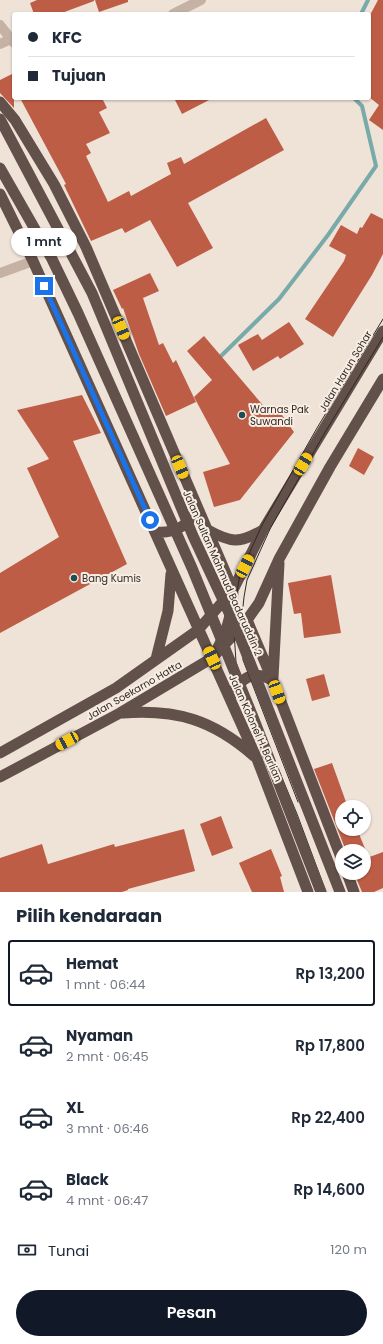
<!DOCTYPE html>
<html lang="id">
<head>
<meta charset="utf-8">
<style>
  :root { --surface:#fff; --page:#f6f6f7; --text:#1f2937; --muted:#747a83; --line:#e0e1e3; --accent:#111827 }
  body { margin:0; font-family:Poppins,sans-serif; background:var(--page); color:var(--text); height:100vh; display:flex; flex-direction:column; font-size:15px; white-space:nowrap }
  * { box-sizing:border-box; margin:0 }
  p { font-size:13px; color:var(--muted) }
  .icon { flex:none; width:22px; height:22px; fill:none; stroke:currentColor; stroke-width:2; stroke-linecap:round; stroke-linejoin:round }
  .map { position:relative; height:892px; overflow:hidden }
  .side { display:flex; flex-direction:column; background:var(--surface); flex:1 }
  .side>* { flex:none }
  .banner { position:absolute; left:12px; top:12px; width:359px; height:88px; border-radius:4px; box-shadow:0 1px 3px #0004; display:grid; align-content:center; height:88px; padding:0 16px; background:var(--surface) }
  .tools { position:absolute; left:335px; top:800px; display:grid; gap:8px }
  .tools a { display:grid; place-items:center; width:36px; height:36px; border-radius:50%; background:var(--surface); box-shadow:0 1px 3px #0004; font-size:20px }
  .end { position:absolute; width:18px; height:18px; margin:-9px; border:5px solid #1a73e8; background:#fff; box-shadow:0 0 0 2px #fff }
  .from { border-radius:50% }
  .bubble { position:absolute; height:28px; border-radius:14px; background:var(--surface); box-shadow:0 1px 3px #0004; font-size:13px; font-weight:600; line-height:28px; text-align:center }
  .car { position:absolute; width:12px; height:24px; margin:-12px -6px; border-radius:5px; box-shadow:0 0 3px 1px #0007; background:linear-gradient(#f5c518 24%,#345 0 40%,#f5c518 0 76%,#345 0 86%,#f5c518 0) }
  .banner b { display:flex; align-items:center; gap:14px; height:38px; font-size:15px }
  .banner b+b { border-top:1px solid var(--line) }
  .banner i { width:10px; height:10px; background:var(--text) }
  ul { padding:0; list-style:none }
  li { display:flex; align-items:center; gap:12px; height:66px; margin:0 8px 6px; padding:0 8px; border:2px solid transparent; border-radius:4px }
  li div { flex:1 }
  li b { display:block; font-size:15px }
  li em { font-style:normal; font-weight:600 }
  li.current { border-color:var(--accent) }
  li>.icon { width:36px; height:36px; stroke-width:1.5 }
  h2 { padding:0 16px; font-size:18px; line-height:48px }
  .pay { display:flex; align-items:center; gap:10px; height:44px; padding:0 16px; font-size:15px }
  .pay p { margin-inline-start:auto }
  .action { display:flex; gap:8px; margin-top:auto; padding:8px 16px }
  .action a { flex:1; height:46px; border-radius:24px; background:var(--accent); color:#fff; font-size:16px; font-weight:600; line-height:46px; text-align:center }
  .map>svg:first-child { display:block }
</style>
</head>
<body>
<div class="map">
<svg width="383" height="892" viewBox="0 0 383 892">
  <rect width="100%" height="100%" fill="#efe2d7"/>
  <g fill="none" stroke-linecap="round" stroke-linejoin="round">
    <path stroke="#78aaa9" stroke-width="4" d="M361,14L368,0
      M217,360L279,299L328,235L376,166L362,106L354,98"/>
  </g>
  <path fill="#be5d46" d="M37,0H94V1L59,14H34L30,3Z
    M95,0H128V2L99,12Z
    M378,0H383V130L369,120L379,105L369,97V17Z
    M14,73V108L0,93V80Z
    M20,98H102L107,108L99,112L110,133L86,144L91,153L86,156L108,202L129,191L131,196L171,174L167,163L181,157L184,164L266,118L284,150L188,203L213,248L177,267L150,220L125,233L122,228L91,241L64,185L66,184Z
    M174,98H213L182,114Z
    M371,213L383,219V254L372,275L333,337L305,319L344,261L346,255L329,246L341,225L357,234L360,227L362,228Z
    M150,273L159,291L143,298L159,345L163,343L173,363L176,360L196,402L166,416L139,354L123,308L122,309L113,290Z
    M289,322L304,344L280,359L278,356L253,371L238,345L258,334L262,340Z
    M204,336L267,410L275,405L294,432L240,500L214,507L203,472L230,464L194,397L212,380L187,351Z
    M82,395L101,433L73,441L127,564L0,633V573L59,537L27,468L49,459L17,410Z
    M358,448L374,457L364,475L349,466Z
    M331,575L341,633L304,638L301,613L294,614L288,583Z
    M324,674L330,696L312,701L306,679Z
    M332,763L346,802L342,804V829H357L366,851H346L314,769Z
    M221,816L233,848L212,856L200,824Z
    M184,829L195,871L128,889V890L122,892H0V858L42,844L48,864L114,844L115,847Z
    M271,849L282,876L280,877L284,892H252L239,863Z
    M383,852V888L374,892H362L354,873H364V859Z"/>
  <g fill="none" stroke-linecap="round" stroke-linejoin="round">
    <path stroke="#c5b2a5" stroke-width="10" d="M173,14L201,0
      M0,25L14,43
      M0,44L11,39"/>
    <path stroke="#c5b2a5" stroke-width="10" d="M0,273L33,261"/>
    <path stroke="#62504a" stroke-width="11" d="M0,102L15,120L54,184L86,247L233,590C233,614 225,637 212,658
      M0,194L33,261L257,759L308,892
      M206,529C231,543 239,544 263,530
      M155,532C175,534 188,526 197,509
      M247,620L273,681L342,860
      M156,659L168,611L171,574
      M273,678L279,563
      M230,698C239,679 253,668 273,681
      M123,713C177,709 213,720 254,756
      M0,753L116,688L198,630L233,590L263,530L383,331
      M0,777L120,713L212,658L247,620L259,603L279,559L330,467L383,379
      M347,873L354,892"/>
    <path stroke="#322925" stroke-width="1" d="M298,802L243,660L242,616L244,597L247,580L270,529L324,434L383,337
      M326,892L297,814L244,686L236,662L233,616L240,574L262,525L317,428L383,319"/>
    <path stroke="#62504a" stroke-width="11" d="M0,119L92,293L193,536L238,632L340,892
      M0,168L52,259L78,313L192,568L253,717L321,892"/>
  </g>
  <g fill="none" stroke-linecap="round" stroke-linejoin="round">
    <path stroke="#1a73e8" stroke-width="5" d="M44,286L150,520"/>
  </g>
  <g fill="#1e4f50" stroke="#f7ede3" stroke-width="1.5">
    <circle cx="242" cy="415" r="4"/>
    <circle cx="74" cy="578" r="4"/>
  </g>
  <g text-anchor="middle" stroke-width="4" stroke-linejoin="round" paint-order="stroke">
    <g font-size="10" fill="#322925" stroke="#f7ede3">
      <text transform="translate(345 371) rotate(-59)" y="4">Jalan Harun Sohar</text>
      <text transform="translate(223 573) rotate(66)" y="4">Jalan Sultan Mahmud Badaruddin 2</text>
      <text transform="translate(134 690) rotate(-30)" y="4">Jalan Soekarno Hatta</text>
      <text transform="translate(256 728) rotate(66)" y="4">Jalan Kolonel H. Barlian</text>
    </g>
    <g font-size="10" fill="#322925" stroke="#f7ede3" text-anchor="start">
      <text x="250" y="413">Warnas Pak<tspan x="250" dy="12">Suwandi</tspan></text>
      <text x="82" y="582">Bang Kumis</text>
    </g>
  </g>
</svg>
<div class="tools">
<a><svg class="icon" aria-label="locate" viewBox="0 0 24 24"><circle cx="12" cy="12" r="6"/><path d="M12 2v4M12 18v4M2 12h4M18 12h4"/></svg></a>
<a><svg class="icon" aria-label="layers" viewBox="0 0 24 24"><path d="M12 4l9 5-9 5-9-5zM3 14l9 5 9-5"/></svg></a>
</div>
<i class="end from" style="left:150px;top:520px"></i>
<i class="end" style="left:44px;top:286px"></i>
<div class="bubble" style="left:11px;top:228px;width:66px">1 mnt</div>
<i class="car" style="left:121px;top:328px;rotate:157deg"></i>
<i class="car" style="left:303px;top:464px;rotate:31deg"></i>
<i class="car" style="left:180px;top:467px;rotate:157deg"></i>
<i class="car" style="left:245px;top:566px;rotate:27deg"></i>
<i class="car" style="left:212px;top:658px;rotate:335deg"></i>
<i class="car" style="left:277px;top:692px;rotate:160deg"></i>
<i class="car" style="left:67px;top:741px;rotate:242deg"></i>
<div class="banner">
<b><i class="from"></i>KFC</b>
<b><i></i>Tujuan</b>
</div>
</div>
<section class="side">
<h2>Pilih kendaraan</h2>
<ul>
<li class="current"><svg class="icon" aria-label="car" viewBox="0 0 24 24"><path d="M5 17H2v-5l4-1 3-4h7l3 4 3 1v5h-3M9 17h6M6 11h13"/><circle cx="7" cy="17" r="2"/><circle cx="17" cy="17" r="2"/></svg><div><b>Hemat</b><p>1 mnt · 06:44</p></div><em>Rp 13,200</em></li>
<li><svg class="icon" aria-label="car" viewBox="0 0 24 24"><path d="M5 17H2v-5l4-1 3-4h7l3 4 3 1v5h-3M9 17h6M6 11h13"/><circle cx="7" cy="17" r="2"/><circle cx="17" cy="17" r="2"/></svg><div><b>Nyaman</b><p>2 mnt · 06:45</p></div><em>Rp 17,800</em></li>
<li><svg class="icon" aria-label="car" viewBox="0 0 24 24"><path d="M5 17H2v-5l4-1 3-4h7l3 4 3 1v5h-3M9 17h6M6 11h13"/><circle cx="7" cy="17" r="2"/><circle cx="17" cy="17" r="2"/></svg><div><b>XL</b><p>3 mnt · 06:46</p></div><em>Rp 22,400</em></li>
<li><svg class="icon" aria-label="car" viewBox="0 0 24 24"><path d="M5 17H2v-5l4-1 3-4h7l3 4 3 1v5h-3M9 17h6M6 11h13"/><circle cx="7" cy="17" r="2"/><circle cx="17" cy="17" r="2"/></svg><div><b>Black</b><p>4 mnt · 06:47</p></div><em>Rp 14,600</em></li>
</ul>
<div class="pay"><svg class="icon" aria-label="cash" viewBox="0 0 24 24"><path d="M3 7h18v10H3z"/><circle cx="12" cy="12" r="2"/></svg>Tunai<p>120 m</p></div>
<div class="action"><a>Pesan</a></div>
</section>
</body>
</html>
